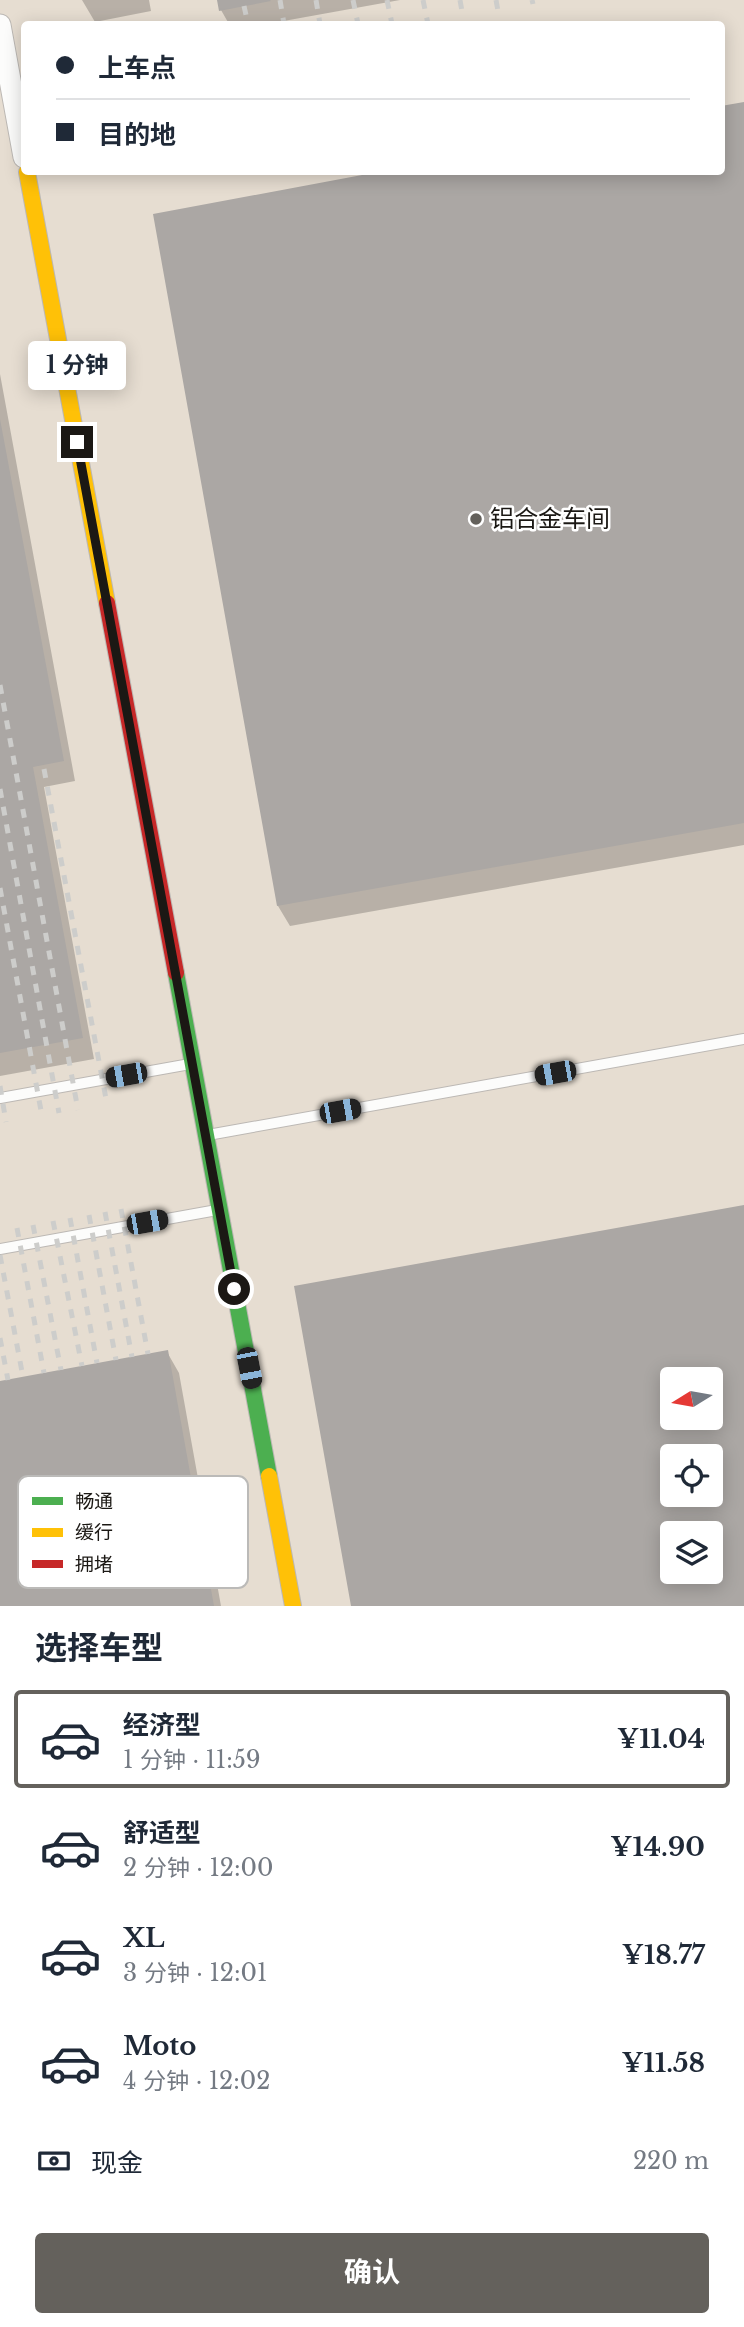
<!DOCTYPE html>
<html lang="zh">
<head>
<meta charset="utf-8">
<style>
  :root { --surface:#fff; --page:#f6f6f7; --text:#1f2937; --muted:#747a83; --line:#e0e1e3; --accent:#64615c }
  body { margin:0; font-family:"Libre Baskerville","Noto Sans SC",serif; background:var(--page); color:var(--text); height:100vh; display:flex; flex-direction:column; font-size:26px; white-space:nowrap }
  * { box-sizing:border-box; margin:0 }
  p { font-size:23px; color:var(--muted) }
  .icon { flex:none; width:38px; height:38px; fill:none; stroke:currentColor; stroke-width:2; stroke-linecap:round; stroke-linejoin:round }
  .map { position:relative; height:1606px; overflow:hidden }
  .drawer { display:flex; flex-direction:column; background:var(--surface); flex:1 }
  .drawer>* { flex:none }
  .banner { position:absolute; left:21px; top:21px; width:704px; height:154px; border-radius:7px; box-shadow:0 4px 18px #0003; display:grid; align-content:center; height:154px; padding:0 35px; background:var(--surface) }
  .needle { width:46px; rotate:259deg }
  .fabs { position:absolute; left:660px; top:1367px; display:grid; gap:14px }
  .fabs a { display:grid; place-items:center; width:63px; height:63px; border-radius:7px; background:var(--surface); box-shadow:0 4px 18px #0003; font-size:35px }
  .end { position:absolute; width:32px; height:32px; margin:-16px; border:9px solid #1b1814; background:#fff; box-shadow:0 0 0 4px #fff }
  .from { border-radius:50% }
  .bubble { position:absolute; height:49px; border-radius:7px; background:var(--surface); box-shadow:0 4px 18px #0003; font-size:23px; font-weight:700; line-height:49px; text-align:center }
  .car { position:absolute; width:21px; height:42px; margin:-21px -10px; border-radius:9px; box-shadow:0 0 5px 2px #0007; background:linear-gradient(#222 24%,#8ab4d8 0 40%,#222 0 76%,#8ab4d8 0 86%,#222 0) }
  .banner b { display:flex; align-items:center; gap:24px; height:66px; font-size:26px }
  .banner b+b { border-top:2px solid var(--line) }
  .banner i { width:18px; height:18px; background:var(--text) }
  ul { padding:0; list-style:none }
  li { display:flex; align-items:center; gap:21px; height:98px; margin:0 14px 10px; padding:0 21px; border:4px solid transparent; border-radius:7px }
  li div { flex:1 }
  li b { display:block; font-size:26px }
  li em { font-style:normal; font-weight:700 }
  li.active { border-color:var(--accent) }
  li>.icon { width:63px; height:63px; stroke-width:1.5 }
  h2 { padding:0 35px; font-size:32px; line-height:84px }
  .pay { display:flex; align-items:center; gap:18px; height:77px; padding:0 35px; font-size:26px }
  .pay p { margin-inline-start:auto }
  .action { display:flex; gap:14px; margin-top:auto; padding:14px 35px }
  .action a { flex:1; height:80px; border-radius:7px; background:var(--accent); color:#fff; font-size:28px; font-weight:700; line-height:80px; text-align:center }
  .map>svg:first-child { display:block }
</style>
</head>
<body>
<div class="map">
<svg width="744" height="1606" viewBox="0 0 744 1606">
  <rect width="100%" height="100%" fill="#ece8e2"/>
  <path fill="#e6ddd1" fill-rule="evenodd" d="M0,0H744V1606H0ZM24,24H721V172H24ZM672,1379H710V1418H672ZM672,1456H710V1494H672ZM672,1533H710V1572H672Z"/>
  <path fill="#0003" fill-rule="evenodd" d="M82,0H149L151,11L95,22Z
    M219,0H400L267,24H229L221,10Z
    M744,104V845L290,926L278,906L155,216L387,172H721V108Z
    M0,374L75,781L44,787L94,1059L0,1076Z
    M744,1207V1606H353L296,1287ZM672,1379H710V1418H672ZM672,1456H710V1494H672ZM672,1533H710V1572H672Z
    M167,1352L179,1373L221,1606H0V1383Z"/>
  <path fill="#aba7a4" fill-rule="evenodd" d="M217,0H270L271,1L219,11Z
    M744,102V823L277,906L153,214L378,172H721V106Z
    M0,419L64,761L33,767L83,1038L0,1053Z
    M744,1205V1606H351L294,1286ZM672,1379H710V1418H672ZM672,1456H710V1494H672ZM672,1533H710V1572H672Z
    M168,1350L214,1606H0V1381Z"/>
  <g fill="none" stroke-linecap="round" stroke-linejoin="round">
    <defs>
      <path id="lane" d="M0,1098L190,1064
        M208,1135L744,1039
        M0,1249L217,1210"/>
      <path id="street" d="M0,25L24,157"/>
      <path id="fast" d="M176,973L269,1476"/>
      <path id="slow" d="M27,172L107,603
        M269,1476L293,1606"/>
      <path id="jam" d="M107,603L176,973"/>
    </defs>
    <use href="#lane" stroke="#bcb8b4" stroke-width="12"/>
    <use href="#street" stroke="#bcb8b4" stroke-width="23"/>
    <use href="#fast" stroke="#bcb8b4" stroke-width="18"/>
    <use href="#slow" stroke="#bcb8b4" stroke-width="18"/>
    <use href="#jam" stroke="#bcb8b4" stroke-width="18"/>
    <use href="#lane" stroke="#fcfcfb" stroke-width="10"/>
    <use href="#street" stroke="#fcfcfb" stroke-width="21"/>
    <use href="#fast" stroke="#4caf50" stroke-width="16"/>
    <use href="#slow" stroke="#ffc107" stroke-width="16"/>
    <use href="#jam" stroke="#c62828" stroke-width="16"/>
    <path stroke="#cdcdcb" stroke-width="5" stroke-dasharray="9 9" stroke-linecap="butt" d="M280,0L284,24
      M316,0L320,24
      M353,0L358,24
      M387,0L392,24
      M423,0L428,24
      M460,0L463,17
      M496,0L498,11
      M532,0L533,4
      M244,6L248,24
      M0,685L78,1110
      M44,769L107,1104
      M0,789L59,1113
      M0,888L42,1116
      M0,1086L6,1122
      M121,1209L148,1354
      M105,1212L132,1357
      M89,1215L116,1360
      M70,1218L97,1363
      M53,1221L82,1366
      M33,1225L61,1370
      M17,1228L44,1373
      M0,1255L23,1377
      M0,1338L8,1380"/>
  </g>
  <g fill="none" stroke-linecap="round" stroke-linejoin="round">
    <path stroke="#1b1814" stroke-width="9" d="M77,442L234,1289"/>
  </g>
  <circle fill="#64615c" stroke="#fff" stroke-width="2.5" cx="476" cy="519" r="7"/>
  <g text-anchor="middle" stroke-width="5" stroke-linejoin="round" paint-order="stroke">
    <g font-size="24" fill="#1b1814" stroke="#fff" text-anchor="start">
      <text x="490" y="527">铝合金车间</text>
    </g>
  </g>
  <rect x="18" y="1476" width="230" height="112" rx="10" fill="#fff" stroke="#bbbab8" stroke-width="2"/>
  <rect x="32" y="1497" width="31" height="8" fill="#4caf50"/>
  <rect x="32" y="1528" width="31" height="9" fill="#ffc107"/>
  <rect x="32" y="1560" width="31" height="8" fill="#c62828"/>
  <g font-size="19" fill="#1b1814">
    <text x="75" y="1508">畅通</text>
    <text x="75" y="1539">缓行</text>
    <text x="75" y="1571">拥堵</text>
  </g>
</svg>
<div class="fabs">
<a><svg class="needle" viewBox="-14 -14 28 28"><path d="M0-13l5 13h-10z" fill="#e53935"/><path d="M0 13l5-13h-10z" fill="#747a83"/></svg></a>
<a><svg class="icon" aria-label="locate" viewBox="0 0 24 24"><circle cx="12" cy="12" r="6"/><path d="M12 2v4M12 18v4M2 12h4M18 12h4"/></svg></a>
<a><svg class="icon" aria-label="layers" viewBox="0 0 24 24"><path d="M12 4l9 5-9 5-9-5zM3 14l9 5 9-5"/></svg></a>
</div>
<i class="end from" style="left:234px;top:1289px"></i>
<i class="end" style="left:77px;top:442px"></i>
<div class="bubble" style="left:28px;top:341px;width:98px">1 分钟</div>
<i class="car" style="left:555px;top:1073px;rotate:260deg"></i>
<i class="car" style="left:126px;top:1075px;rotate:260deg"></i>
<i class="car" style="left:340px;top:1111px;rotate:80deg"></i>
<i class="car" style="left:147px;top:1222px;rotate:80deg"></i>
<i class="car" style="left:249px;top:1368px;rotate:169deg"></i>
<div class="banner">
<b><i class="from"></i>上车点</b>
<b><i></i>目的地</b>
</div>
</div>
<section class="drawer">
<h2>选择车型</h2>
<ul>
<li class="active"><svg class="icon" aria-label="car" viewBox="0 0 24 24"><path d="M5 17H2v-5l4-1 3-4h7l3 4 3 1v5h-3M9 17h6M6 11h13"/><circle cx="7" cy="17" r="2"/><circle cx="17" cy="17" r="2"/></svg><div><b>经济型</b><p>1 分钟 · 11:59</p></div><em>¥11.04</em></li>
<li><svg class="icon" aria-label="car" viewBox="0 0 24 24"><path d="M5 17H2v-5l4-1 3-4h7l3 4 3 1v5h-3M9 17h6M6 11h13"/><circle cx="7" cy="17" r="2"/><circle cx="17" cy="17" r="2"/></svg><div><b>舒适型</b><p>2 分钟 · 12:00</p></div><em>¥14.90</em></li>
<li><svg class="icon" aria-label="car" viewBox="0 0 24 24"><path d="M5 17H2v-5l4-1 3-4h7l3 4 3 1v5h-3M9 17h6M6 11h13"/><circle cx="7" cy="17" r="2"/><circle cx="17" cy="17" r="2"/></svg><div><b>XL</b><p>3 分钟 · 12:01</p></div><em>¥18.77</em></li>
<li><svg class="icon" aria-label="car" viewBox="0 0 24 24"><path d="M5 17H2v-5l4-1 3-4h7l3 4 3 1v5h-3M9 17h6M6 11h13"/><circle cx="7" cy="17" r="2"/><circle cx="17" cy="17" r="2"/></svg><div><b>Moto</b><p>4 分钟 · 12:02</p></div><em>¥11.58</em></li>
</ul>
<div class="pay"><svg class="icon" aria-label="cash" viewBox="0 0 24 24"><path d="M3 7h18v10H3z"/><circle cx="12" cy="12" r="2"/></svg>现金<p>220 m</p></div>
<div class="action"><a>确认</a></div>
</section>
</body>
</html>
